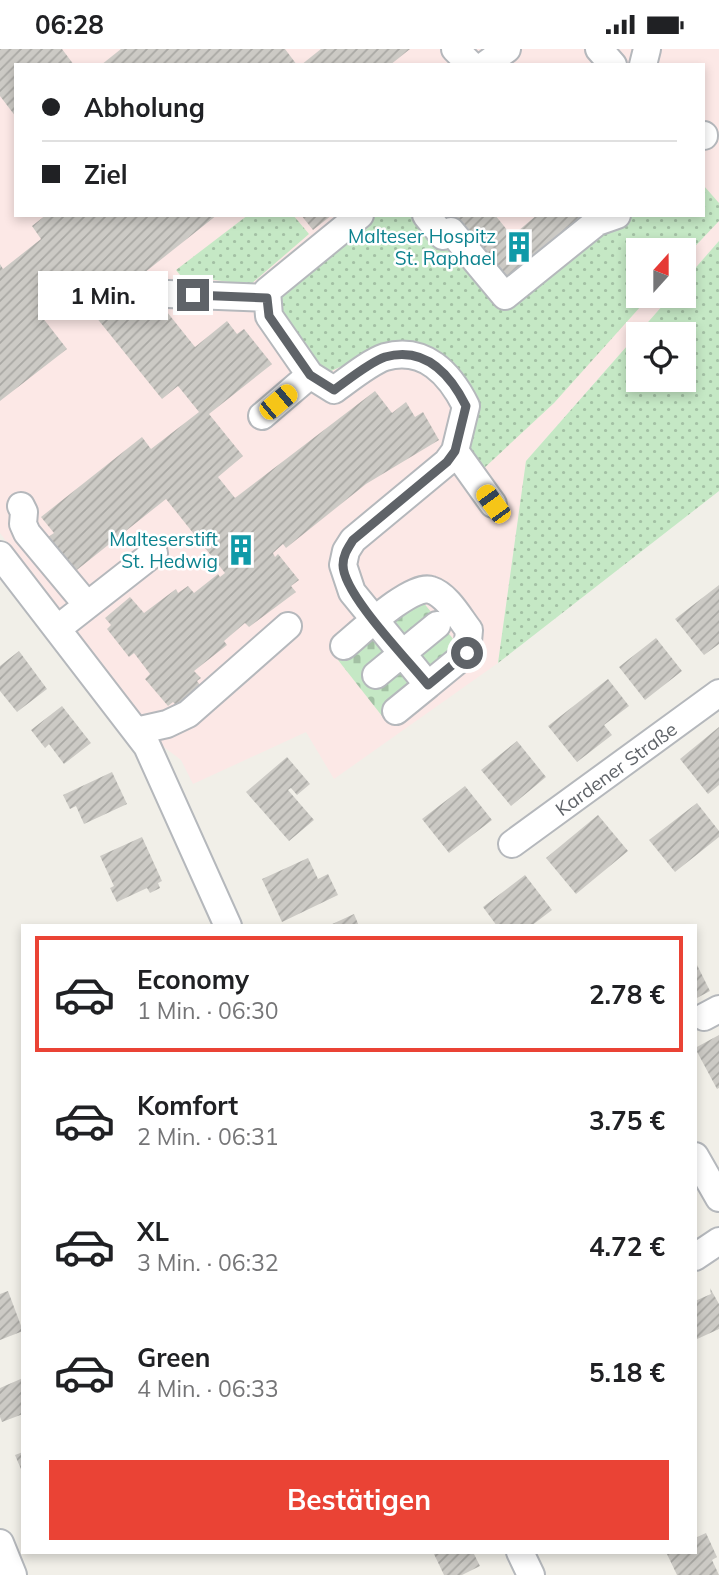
<!DOCTYPE html>
<html lang="de">
<head>
<meta charset="utf-8">
<style>
  :root { --surface:#fff; --page:#f6f6f6; --text:#202124; --muted:#757577; --line:#e0e0e0; --accent:#ea4335 }
  body { margin:0; font-family:Mulish,sans-serif; background:var(--page); color:var(--text); height:100vh; display:flex; flex-direction:column; font-size:26px; white-space:nowrap }
  * { box-sizing:border-box; margin:0 }
  p { font-size:23px; color:var(--muted) }
  .icon { flex:none; width:38px; height:38px; fill:none; stroke:currentColor; stroke-width:2; stroke-linecap:round; stroke-linejoin:round }
  .map { position:relative; flex:1; overflow:hidden }
  .side { position:absolute; left:21px; top:875px; width:676px; height:630px; display:flex; flex-direction:column; background:var(--surface); border-radius:0px; box-shadow:0 4px 10px #0003 }
  .side>* { flex:none }
  .banner { position:absolute; left:14px; top:14px; width:691px; height:154px; border-radius:0px; box-shadow:0 4px 10px #0003; display:grid; align-content:center; height:154px; padding:0 28px; background:var(--surface) }
  .needle { width:46px; rotate:21deg }
  .controls { position:absolute; left:626px; top:189px; display:grid; gap:14px }
  .controls a { display:grid; place-items:center; width:70px; height:70px; border-radius:0px; background:var(--surface); box-shadow:0 4px 10px #0003; font-size:35px }
  .end { position:absolute; width:32px; height:32px; margin:-16px; border:9px solid #5f6368; background:#fff; box-shadow:0 0 0 4px #fff }
  .from { border-radius:50% }
  .bubble { position:absolute; height:49px; border-radius:0px; background:var(--surface); box-shadow:0 4px 10px #0003; font-size:23px; font-weight:700; line-height:49px; text-align:center }
  .car { position:absolute; width:21px; height:42px; margin:-21px -10px; border-radius:9px; box-shadow:0 0 5px 2px #0007; background:linear-gradient(#f5c518 24%,#345 0 40%,#f5c518 0 76%,#345 0 86%,#f5c518 0) }
  .banner b { display:flex; align-items:center; gap:24px; height:66px; font-size:26px }
  .banner b+b { border-top:2px solid var(--line) }
  .banner i { width:18px; height:18px; background:var(--text) }
  ul { padding:12px 0 0; list-style:none }
  li { display:flex; align-items:center; gap:21px; height:116px; margin:0 14px 10px; padding:0 14px; border:4px solid transparent; border-radius:0px }
  li div { flex:1 }
  li b { display:block; font-size:26px }
  li em { font-style:normal; font-weight:700 }
  li.active { border-color:var(--accent) }
  li>.icon { width:63px; height:63px; stroke-width:1.5 }
  .primary-button { display:flex; gap:14px; margin-top:auto; padding:14px 28px }
  .primary-button a { flex:1; height:80px; border-radius:0px; background:var(--accent); color:#fff; font-size:28px; font-weight:700; line-height:80px; text-align:center }
  .status { display:flex; justify-content:space-between; align-items:center; height:49px; padding:0 35px; background:var(--surface); direction:ltr }
  .status svg { height:19px; fill:currentColor }
  .map>svg:first-child { display:block }
</style>
</head>
<body>
<div class="status"><b>06:28</b><svg viewBox="0 0 49 12"><path d="M0 12V9h3v3zM5 12V6h3v6zM10 12V3h3v9zM15 12V0h3v12zM26 1h20v11H26zM47 4h2v5h-2z"/></svg></div>
<div class="map">
<svg width="719" height="1526" viewBox="0 0 719 1526">
  <defs>
    <pattern id="grass-dots" width="8" height="8" patternUnits="userSpaceOnUse" patternTransform="scale(1.75)"><rect width="8" height="8" fill="#c5e8c5"/><path d="M2 2h.1M6 6h.1" fill="none" stroke="#a3c0a4" stroke-width="1.8" stroke-linecap="round"/></pattern>
    <pattern id="cemetery-stones" width="16" height="16" patternUnits="userSpaceOnUse" patternTransform="scale(1.75)"><rect width="16" height="16" fill="#c5e8c5"/><path d="M2 7V4a2 2 0 0 1 4 0v3zM10 15v-3a2 2 0 0 1 4 0v3z" fill="#a3c0a4"/></pattern>
    <pattern id="building-hatch" width="6" height="6" patternUnits="userSpaceOnUse" patternTransform="scale(1.75)"><rect width="6" height="6" fill="#cccac5"/><path d="M-1 1l2-2M0 6l6-6M5 7l2-2" fill="none" stroke="#a9a8a4"/></pattern>
  </defs>
  <rect width="100%" height="100%" fill="#f1efe8"/>
  <path fill="#fce8e6" fill-rule="evenodd" d="M0,0H719V192L684,232V201H639V247H671L526,412L498,614L334,730L306,683L193,735L181,711L160,695L140,671L0,484ZM16,16H704V166H16Z"/>
  <path fill="url(#grass-dots)" fill-rule="evenodd" d="M704,137L719,154V172L684,209V201H639V247H650L554,354L481,422L466,399L453,322L376,301L325,325L275,257L280,241L376,166H412L505,253L606,166H704Z
    M248,166H293L309,185L250,236L180,226L176,221Z
    M719,192V442L498,614L526,412L671,247H684V232ZM639,285H684V331H639Z"/>
  <path fill="url(#cemetery-stones)" d="M418,547L463,602L382,667L338,611Z"/>
  <path fill="url(#building-hatch)" d="M0,0H62L74,16H16V68L0,47Z
    M121,0H285L297,16H101Z
    M321,0H410L390,16H301Z
    M46,166H217L139,228L195,298L227,272L237,285L244,280L272,315L209,365L243,407L218,428L235,449L375,342L392,364L406,353L415,368L423,363L439,391L366,435L286,499L283,495L273,504L275,508L278,505L299,531L291,537L296,543L249,578L245,574L224,592L227,596L194,622L201,629L197,632L203,640L180,660L173,653L168,657L145,630L150,625L134,604L129,608L107,580L111,576L105,569L130,548L144,564L176,540L178,544L188,537L194,544L218,525L220,528L225,524L166,450L68,528L41,493L54,484L41,468L142,388L151,400L199,363L178,337L162,350L75,242L42,268L67,300L0,352V215L3,220L41,190L32,177Z
    M301,166H332L313,181Z
    M444,166H495L512,187L537,166H602L505,243Z
    M719,536V595L704,606L675,570Z
    M656,589L682,622L645,651L619,618Z
    M19,602L47,640L17,663L0,642V617Z
    M608,630L629,657L604,676L612,686L577,713L548,677Z
    M62,657L91,694L64,715L49,695L45,699L31,681Z
    M719,678V736L708,745L680,710Z
    M517,692L546,728L511,757L481,721Z
    M287,708L310,735L297,746L291,739L288,741L314,771L289,792L246,743Z
    M112,723L127,755L84,775L76,757L70,760L63,746Z
    M465,737L492,771L449,804L422,770Z
    M697,754L719,782V788L675,823L649,791Z
    M598,766L628,802L576,845L546,809Z
    M142,788L162,832L158,834L160,839L150,844L147,839L117,853L110,839L114,837L100,807Z
    M308,809L318,830L328,825L338,846L282,873L262,830Z
    M525,826L552,861L531,877H497L483,858Z
    M354,865L359,877H328Z
    M695,912L710,942L695,950Z
    M719,986V1039L717,1040L695,999Z
    M710,1239L719,1255V1280L695,1291V1252L711,1245Z
    M8,1242L23,1282L0,1291V1245Z
    M23,1329V1365L2,1373L0,1368V1339Z
    M23,1403V1425L15,1406Z
    M706,1484L717,1508L712,1511L719,1526H677L666,1503H695V1489Z
    M433,1503H473L480,1517L462,1526H444Z"/>
  <g fill="none" stroke-linecap="round" stroke-linejoin="round">
    <defs>
      <path id="minor" d="M455,0L471,16
        M599,0L613,16
        M485,16L507,0
        M643,16L647,0
        M704,87V86
        M426,166L443,187L451,182L505,247L597,173L617,166
        M168,245L267,249
        M310,326L334,341C348,331 370,313 385,308C425,297 450,325 466,357L455,402L493,455
        M262,367L310,326L269,267L267,242L360,166
        M21,457L24,463L23,475L27,484L87,556
        M0,506L147,697L228,877
        M57,580L154,504
        M344,597C360,584 412,534 431,541C447,546 459,568 469,581L467,604L428,636L352,543L343,516L346,502L353,491L447,413L455,402
        M376,626L437,576
        M396,662L428,636
        M136,682L167,675L188,665L288,577
        M512,795L719,644
        M704,968L719,960
        M695,1107L719,1149
        M695,1208L719,1192
        M0,1494L13,1526
        M520,1503L531,1526"/>
    </defs>
    <use href="#minor" stroke="#b5b8bc" stroke-width="30"/>
    <use href="#minor" stroke="#fff" stroke-width="26"/>
  </g>
  <g fill="none" stroke-linecap="round" stroke-linejoin="round">
    <path stroke="#5f6368" stroke-width="9" d="M193,246L267,249L269,267L310,326L334,341C348,331 370,313 385,308C425,297 450,325 466,357L455,402L447,413L353,491C348,499 343,506 343,516C343,545 408,611 428,636L467,604"/>
  </g>
  <defs>
    <symbol id="building-bare" viewBox="-9 -9 18 18"><path d="M-4-6H4V6H1V3H-1V6H-4ZM-2.5-4.3h1.7v1.8h-1.7ZM.8-4.3h1.7v1.8H.8ZM-2.5-1h1.7V.8h-1.7ZM.8-1h1.7V.8H.8Z" fill="#0f9aa8" stroke="#fff" stroke-width="2.5" paint-order="stroke"/></symbol>
  </defs>
  <g fill-rule="evenodd">
    <use href="#building-bare" x="497" y="176" width="44" height="44"/>
    <use href="#building-bare" x="219" y="479" width="44" height="44"/>
  </g>
  <g text-anchor="middle" stroke-width="5" stroke-linejoin="round" paint-order="stroke">
    <g font-size="19" fill="#0d838f" stroke="#fff" text-anchor="end">
      <text x="496" y="194">Malteser Hospitz<tspan x="496" dy="22">St. Raphael</tspan></text>
      <text x="218" y="497">Malteserstift<tspan x="218" dy="22">St. Hedwig</tspan></text>
    </g>
    <g font-size="19" fill="#5f6368" stroke="#fff">
      <text transform="translate(616 720) rotate(-36)" y="7">Kardener Straße</text>
    </g>
  </g>
</svg>
<div class="controls">
<a><svg class="needle" viewBox="-14 -14 28 28"><path d="M0-13l5 13h-10z" fill="#e53935"/><path d="M0 13l5-13h-10z" fill="#757577"/></svg></a>
<a><svg class="icon" aria-label="locate" viewBox="0 0 24 24"><circle cx="12" cy="12" r="6"/><path d="M12 2v4M12 18v4M2 12h4M18 12h4"/></svg></a>
</div>
<i class="end from" style="left:467px;top:604px"></i>
<i class="end" style="left:193px;top:246px"></i>
<div class="bubble" style="left:38px;top:222px;width:130px">1 Min.</div>
<i class="car" style="left:278px;top:353px;rotate:50deg"></i>
<i class="car" style="left:493px;top:455px;rotate:324deg"></i>
<div class="banner">
<b><i class="from"></i>Abholung</b>
<b><i></i>Ziel</b>
</div>
<section class="side">
<ul>
<li class="active"><svg class="icon" aria-label="car" viewBox="0 0 24 24"><path d="M5 17H2v-5l4-1 3-4h7l3 4 3 1v5h-3M9 17h6M6 11h13"/><circle cx="7" cy="17" r="2"/><circle cx="17" cy="17" r="2"/></svg><div><b>Economy</b><p>1 Min. · 06:30</p></div><em>2.78 €</em></li>
<li><svg class="icon" aria-label="car" viewBox="0 0 24 24"><path d="M5 17H2v-5l4-1 3-4h7l3 4 3 1v5h-3M9 17h6M6 11h13"/><circle cx="7" cy="17" r="2"/><circle cx="17" cy="17" r="2"/></svg><div><b>Komfort</b><p>2 Min. · 06:31</p></div><em>3.75 €</em></li>
<li><svg class="icon" aria-label="car" viewBox="0 0 24 24"><path d="M5 17H2v-5l4-1 3-4h7l3 4 3 1v5h-3M9 17h6M6 11h13"/><circle cx="7" cy="17" r="2"/><circle cx="17" cy="17" r="2"/></svg><div><b>XL</b><p>3 Min. · 06:32</p></div><em>4.72 €</em></li>
<li><svg class="icon" aria-label="car" viewBox="0 0 24 24"><path d="M5 17H2v-5l4-1 3-4h7l3 4 3 1v5h-3M9 17h6M6 11h13"/><circle cx="7" cy="17" r="2"/><circle cx="17" cy="17" r="2"/></svg><div><b>Green</b><p>4 Min. · 06:33</p></div><em>5.18 €</em></li>
</ul>
<div class="primary-button"><a>Bestätigen</a></div>
</section>
</div>
</body>
</html>
